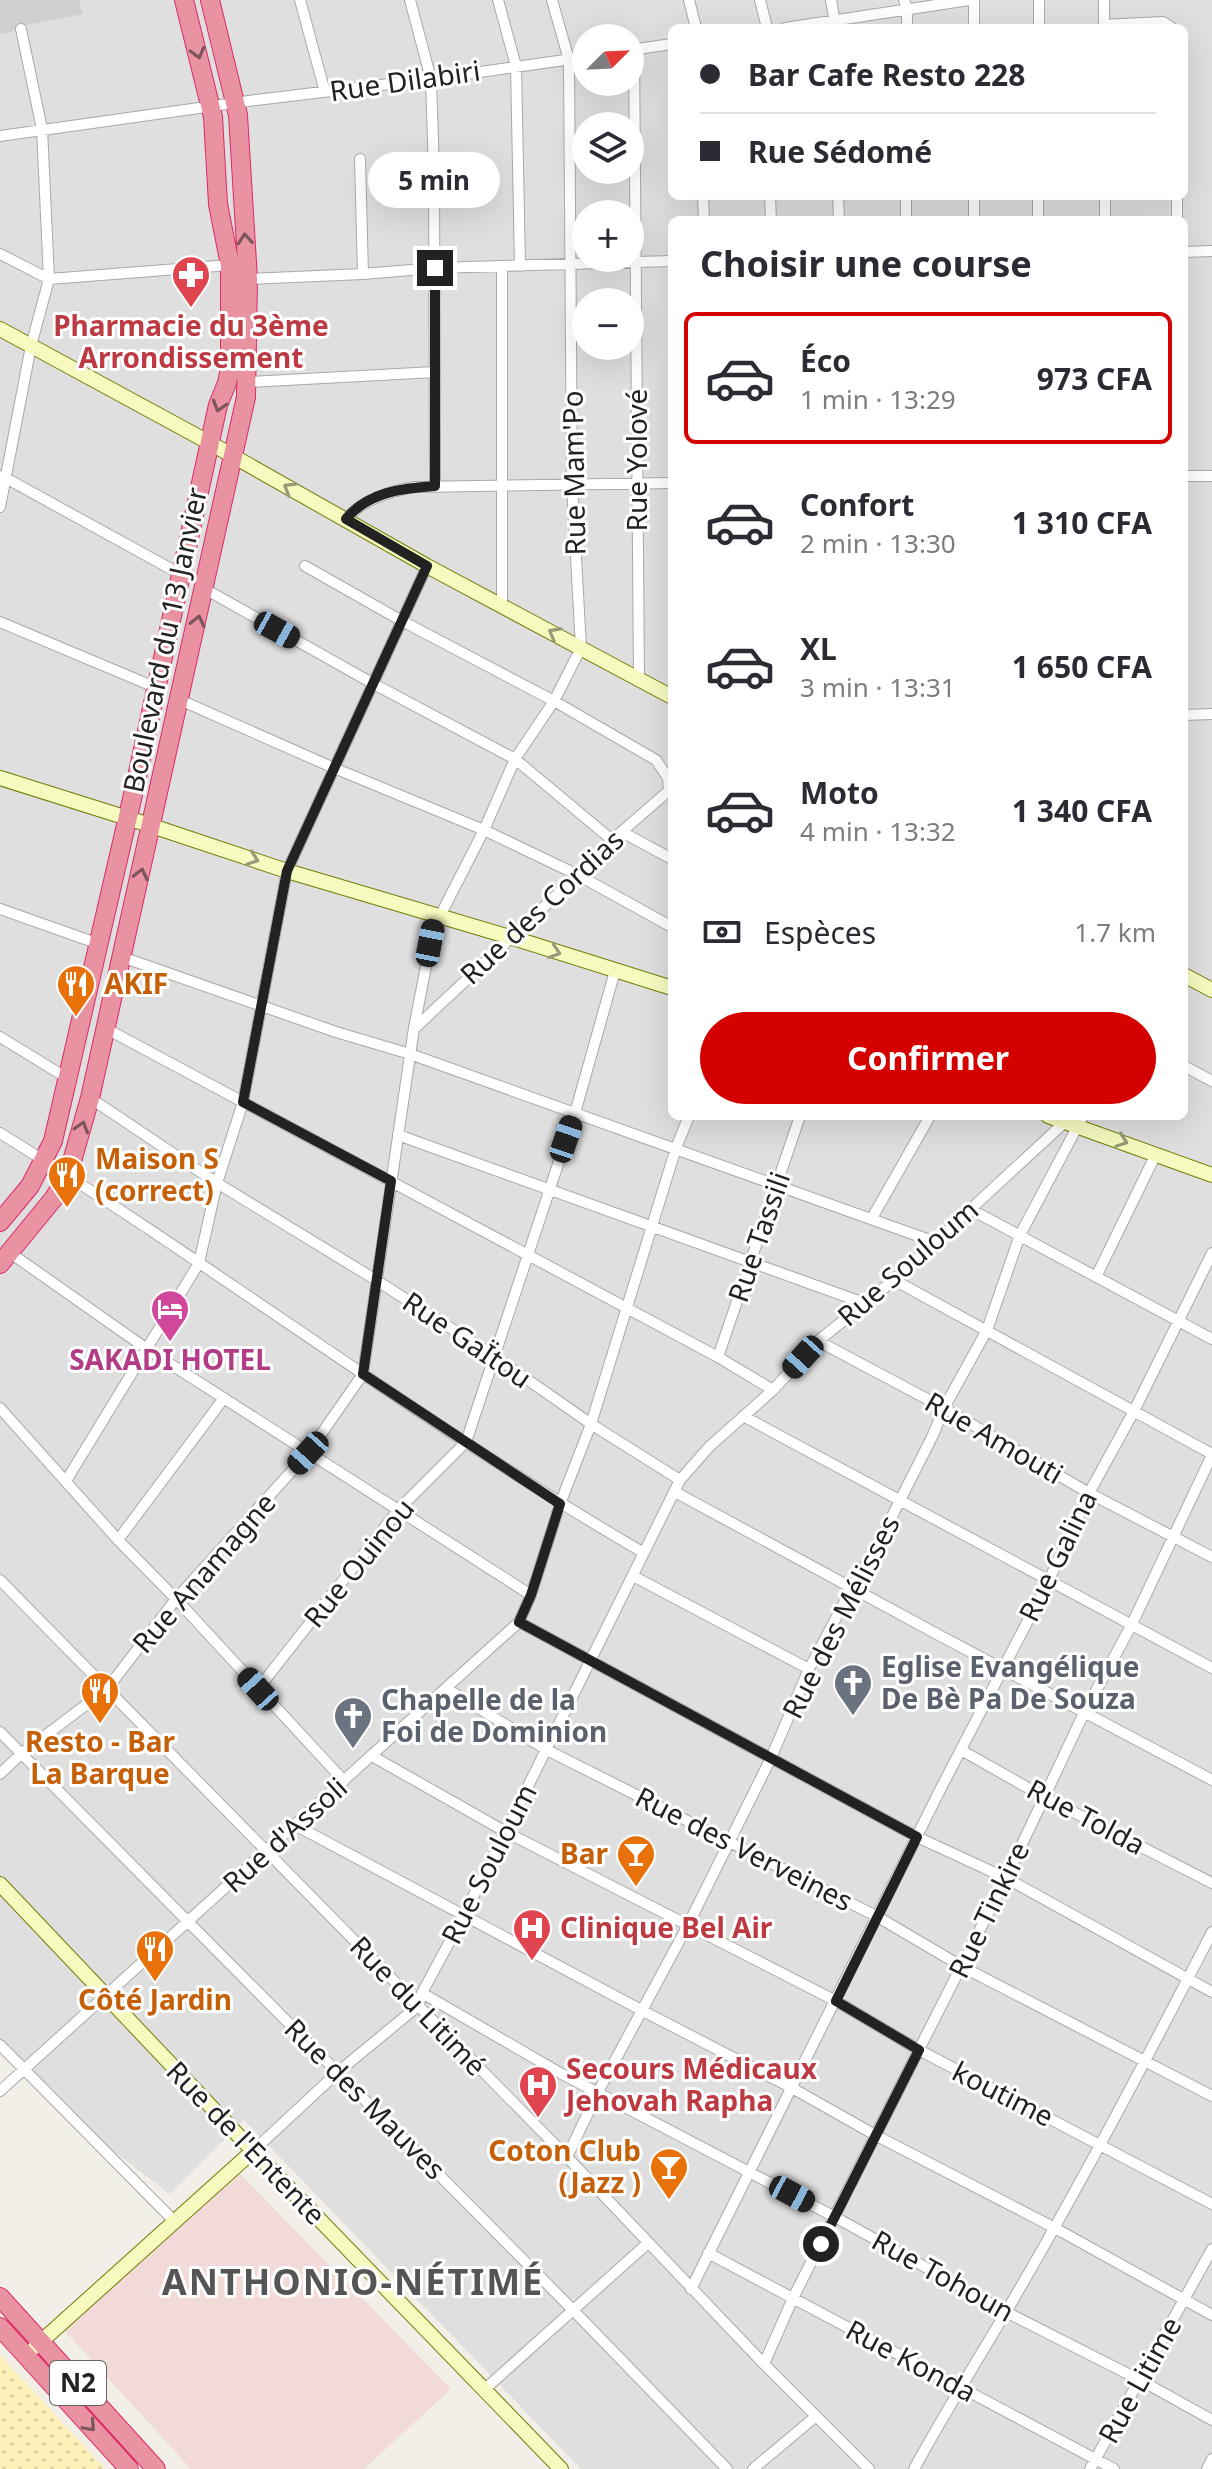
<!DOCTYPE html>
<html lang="fr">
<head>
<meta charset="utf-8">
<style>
  :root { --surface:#fff; --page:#f2f2f3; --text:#2b2b33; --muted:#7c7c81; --line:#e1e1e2; --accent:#d40000 }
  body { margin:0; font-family:"Noto Sans",sans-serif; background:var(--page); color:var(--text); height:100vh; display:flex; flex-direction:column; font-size:30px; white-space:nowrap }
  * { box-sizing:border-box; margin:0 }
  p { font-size:26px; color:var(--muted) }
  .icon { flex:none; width:44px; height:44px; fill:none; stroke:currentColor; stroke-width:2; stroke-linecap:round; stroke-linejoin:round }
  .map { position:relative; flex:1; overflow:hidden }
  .drawer { position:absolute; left:668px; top:216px; width:520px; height:904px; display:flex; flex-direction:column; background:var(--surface); border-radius:12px; box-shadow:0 8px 32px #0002 }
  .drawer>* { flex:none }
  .banner { position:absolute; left:668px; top:24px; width:520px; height:176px; border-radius:12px; box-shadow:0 8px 32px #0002; display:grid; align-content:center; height:176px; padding:0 32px; background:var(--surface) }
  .needle { width:52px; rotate:66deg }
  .controls { position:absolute; left:572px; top:24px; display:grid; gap:16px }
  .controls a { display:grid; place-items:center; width:72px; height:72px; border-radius:50%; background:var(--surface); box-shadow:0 8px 32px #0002; font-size:40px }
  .end { position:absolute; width:36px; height:36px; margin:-18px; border:10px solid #222; background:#fff; box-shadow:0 0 0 4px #fff }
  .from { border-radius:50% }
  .bubble { position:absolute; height:56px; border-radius:28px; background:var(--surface); box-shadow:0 8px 32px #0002; font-size:26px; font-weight:700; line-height:56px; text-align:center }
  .car { position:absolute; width:24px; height:48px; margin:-24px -12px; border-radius:10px; box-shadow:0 0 6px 2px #0007; background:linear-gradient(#222 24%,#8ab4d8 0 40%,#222 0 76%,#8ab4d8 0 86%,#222 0) }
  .banner b { display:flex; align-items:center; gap:28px; height:76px; font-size:30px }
  .banner b+b { border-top:2px solid var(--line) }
  .banner i { width:20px; height:20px; background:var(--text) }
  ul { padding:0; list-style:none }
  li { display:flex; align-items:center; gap:24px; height:132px; margin:0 16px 12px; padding:0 16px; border:4px solid transparent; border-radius:12px }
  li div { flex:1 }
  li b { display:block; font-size:30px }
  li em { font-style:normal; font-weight:700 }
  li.selected { border-color:var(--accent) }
  li>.icon { width:72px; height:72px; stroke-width:1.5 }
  h2 { padding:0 32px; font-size:36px; line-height:96px }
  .pay { display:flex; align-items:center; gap:20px; height:88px; padding:0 32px; font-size:30px }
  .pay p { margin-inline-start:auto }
  .action { display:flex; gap:16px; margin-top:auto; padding:16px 32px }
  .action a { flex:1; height:92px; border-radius:48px; background:var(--accent); color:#fff; font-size:32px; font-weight:700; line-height:92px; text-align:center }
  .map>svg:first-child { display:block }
</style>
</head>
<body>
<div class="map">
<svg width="1212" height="2469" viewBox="0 0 1212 2469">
  <defs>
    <pattern id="sand-dots" width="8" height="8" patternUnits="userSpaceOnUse" patternTransform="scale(2)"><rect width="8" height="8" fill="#fff1ba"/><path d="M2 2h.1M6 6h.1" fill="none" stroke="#dacea0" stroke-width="1.8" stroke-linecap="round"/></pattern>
  </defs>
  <rect width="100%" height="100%" fill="#f2efe9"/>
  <path fill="#e0dfdf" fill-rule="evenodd" d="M0,0H1212V2469H581L244,2120L170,2194L95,2137L0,2042ZM672,28H1184V196H672ZM586,38H630V82H586ZM586,126H630V170H586ZM586,214H630V258H586ZM672,220H1184V1116H672ZM586,302H630V346H586Z"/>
  <path fill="#f2dad9" d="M236,2170L451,2389L364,2469H191L63,2329Z"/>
  <path fill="#d0d0d0" d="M0,0H79L83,14L27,25L11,32L0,34Z"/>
  <path fill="url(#sand-dots)" d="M0,2355L105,2469H0Z"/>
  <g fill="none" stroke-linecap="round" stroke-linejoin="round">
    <defs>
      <path id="street" d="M300,0L325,92
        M410,0L431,79L434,171L435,486
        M498,0L516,66L520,266
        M689,0L696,28
        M760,0L767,28
        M831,0L836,28
        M904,0L907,9V28
        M1104,0V28
        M1104,25L1163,22L1172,28
        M785,28L969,0
        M974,28V0
        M1039,28V0
        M634,49L639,679
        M630,50L672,44
        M0,136L256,100L431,79L586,57
        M360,159L363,274
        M703,196L704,220
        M770,196L771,220
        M838,196L839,220
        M1105,196V220
        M1177,196V220
        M906,220V196
        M974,220V196
        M1038,220V196
        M1184,252L1212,251
        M0,254L49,279L230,265
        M502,266V605
        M248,279L363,274L435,268L672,261
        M248,382L435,372
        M2,476L182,575
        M1184,476H1212
        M0,507L31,346L49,279L42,129L21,29
        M346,519C363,499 390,491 415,487L672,483
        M305,566L402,621L554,701L656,760L668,778L669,791L672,792
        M205,589L372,683L515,759L612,840
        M0,622L157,688
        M180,700L334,768L484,830L578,875L672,927
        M1184,715L1212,714
        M622,832L672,859
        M0,909L99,944
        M440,916L484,830L515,759L554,701L581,648L572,485L569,60L552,0
        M122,957L336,1032L410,1054L935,1242
        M416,1027L578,875L612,840L672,788
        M105,1028L718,1357L773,1390
        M0,1037L67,1078
        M1184,1066L1212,1081
        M90,1098L217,1183L376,1280L494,1356L591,1424L680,1480
        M0,1133C218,1268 422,1424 644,1553
        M398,1135L864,1303
        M970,1209L1212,1339
        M872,1218L930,1116
        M9,1252L147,1349L531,1595
        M1096,1277L1156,1154
        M894,1280L1212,1454
        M818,1341L944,1408L1089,1493L1212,1557
        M718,1357L800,1116
        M0,1408L118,1540L176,1599L344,1781
        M743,1416L1212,1668
        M66,1481L199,1263L217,1183L243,1102L287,871L427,566
        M675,1492L935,1633L1212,1780
        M118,1540L224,1398
        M633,1576L809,1669
        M0,1580L567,2157L764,2364L869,2469
        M519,1622L917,1837L1006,1878L1212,1992
        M258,1689L399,1509L466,1442L575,1113L615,971
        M447,1689L547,1750L878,1917L961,1966L1212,2096
        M0,1732L573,2310L727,2469
        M961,1750L1044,1797L1212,1883
        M372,1756L506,1832L836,2001L919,2050L1212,2204
        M0,1774L21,1754L107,1689L176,1599L308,1453L363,1374L414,1028L436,915
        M293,1824L643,2011L792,2088L877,2136L1053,2227L1212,2315
        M422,1993L560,2073L835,2217L1006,2312L1140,2380L1212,2420
        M0,2045L175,2222
        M0,2091L519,1622L531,1595L560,1504L591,1424L676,1148L689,1116
        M253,2151L338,2072L418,2006L422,1993L464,1915L680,1480L709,1447L773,1390L818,1341L894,1280L1065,1122
        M567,2157L598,2092L688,1925L771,1758L809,1669L852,1588L878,1544L933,1435L944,1408L987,1330L1020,1235L1083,1116
        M708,2253L1114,2469
        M691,2289L941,1788L1049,1580L1089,1493L1134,1411L1212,1253
        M764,2364L793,2298L1006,1878L1084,1713L1131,1626L1212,1455
        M485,2389L648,2243
        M753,2469L815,2417
        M914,2469C943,2416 975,2364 1006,2312C1079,2188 1146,2060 1212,1932
        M1090,2469L1212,2249
        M1207,2469L1212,2459"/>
      <path id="secondary" d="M0,329L210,443L427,566L672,697
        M0,778L140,822L287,871L510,937L672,988
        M1184,975L1212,990
        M1048,1116L1212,1175
        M0,1884L253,2151L561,2469
        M35,2347L253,2151"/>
      <path id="highway" d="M0,1222L30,1186L53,1141L135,786L218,405L227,383L230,368V265L218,204L213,117L184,0
        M0,1264L54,1198L68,1175L90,1098L246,397L248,279L238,115L210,0
        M0,2297L156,2469
        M0,2327L129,2469"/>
    </defs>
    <use href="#street" stroke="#a9a9a9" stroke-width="12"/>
    <use href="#secondary" stroke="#707d05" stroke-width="16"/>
    <use href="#highway" stroke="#dc2a67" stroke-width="20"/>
    <use href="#street" stroke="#fff" stroke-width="10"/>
    <use href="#secondary" stroke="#f7fabf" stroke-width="14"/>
    <use href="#highway" stroke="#e892a2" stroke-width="18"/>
  </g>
  <defs><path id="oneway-chevron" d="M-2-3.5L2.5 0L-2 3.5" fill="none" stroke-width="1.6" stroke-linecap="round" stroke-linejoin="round" transform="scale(2)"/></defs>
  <g stroke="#7b545c">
    <use href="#oneway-chevron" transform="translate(198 53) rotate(75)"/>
    <use href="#oneway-chevron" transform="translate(245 239) rotate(-95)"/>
    <use href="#oneway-chevron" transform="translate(219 406) rotate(107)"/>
    <use href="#oneway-chevron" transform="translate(198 621) rotate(-77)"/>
    <use href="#oneway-chevron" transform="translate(141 874) rotate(-77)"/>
    <use href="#oneway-chevron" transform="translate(82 1127) rotate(-73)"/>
    <use href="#oneway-chevron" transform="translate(90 2426) rotate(48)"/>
  </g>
  <g stroke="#979978">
    <use href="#oneway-chevron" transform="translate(289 488) rotate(-149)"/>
    <use href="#oneway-chevron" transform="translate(554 633) rotate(-151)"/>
    <use href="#oneway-chevron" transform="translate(253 859) rotate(19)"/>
    <use href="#oneway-chevron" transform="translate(555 952) rotate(18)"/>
    <use href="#oneway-chevron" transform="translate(1122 1141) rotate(20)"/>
  </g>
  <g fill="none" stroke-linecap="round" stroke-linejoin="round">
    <path stroke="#222" stroke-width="10" d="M435,268V486C403,488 368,492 346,519L427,566L287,871L243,1102L391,1181L363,1374L560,1504L531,1595L519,1622L917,1837L836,2001L919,2050L821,2244"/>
  </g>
  <defs>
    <symbol id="pharmacy-pin" viewBox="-11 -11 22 30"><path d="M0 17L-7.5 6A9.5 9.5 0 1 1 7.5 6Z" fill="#e0444e" stroke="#fff"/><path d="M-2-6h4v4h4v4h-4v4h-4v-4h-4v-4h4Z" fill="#fff"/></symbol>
    <symbol id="restaurant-pin" viewBox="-11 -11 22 30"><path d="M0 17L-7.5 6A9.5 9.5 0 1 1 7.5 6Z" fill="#e8710a" stroke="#fff"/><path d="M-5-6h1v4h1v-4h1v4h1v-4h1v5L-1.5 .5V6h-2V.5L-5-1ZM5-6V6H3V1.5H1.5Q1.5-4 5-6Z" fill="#fff"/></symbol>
    <symbol id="hotel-pin" viewBox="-11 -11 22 30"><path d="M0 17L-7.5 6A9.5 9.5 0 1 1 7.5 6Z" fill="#d1479c" stroke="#fff"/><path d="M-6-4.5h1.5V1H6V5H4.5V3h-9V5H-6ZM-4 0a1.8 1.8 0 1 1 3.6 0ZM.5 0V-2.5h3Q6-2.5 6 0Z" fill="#fff"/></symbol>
    <symbol id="church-pin" viewBox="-11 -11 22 30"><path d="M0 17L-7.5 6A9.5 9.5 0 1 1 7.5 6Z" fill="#6b7280" stroke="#fff"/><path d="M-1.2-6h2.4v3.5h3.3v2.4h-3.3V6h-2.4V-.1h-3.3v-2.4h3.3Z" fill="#fff"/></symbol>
    <symbol id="bar-pin" viewBox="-11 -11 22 30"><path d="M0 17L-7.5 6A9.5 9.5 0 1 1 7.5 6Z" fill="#e8710a" stroke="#fff"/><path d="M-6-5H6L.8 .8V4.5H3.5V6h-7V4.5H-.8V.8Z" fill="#fff"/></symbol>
    <symbol id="hospital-pin" viewBox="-11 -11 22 30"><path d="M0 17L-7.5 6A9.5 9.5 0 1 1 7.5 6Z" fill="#e0444e" stroke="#fff"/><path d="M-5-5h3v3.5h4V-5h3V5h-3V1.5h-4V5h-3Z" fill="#fff"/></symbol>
  </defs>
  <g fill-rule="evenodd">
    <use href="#pharmacy-pin" x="169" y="253" width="44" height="60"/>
    <use href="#restaurant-pin" x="54" y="962" width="44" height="60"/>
    <use href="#restaurant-pin" x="45" y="1153" width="44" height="60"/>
    <use href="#hotel-pin" x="148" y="1287" width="44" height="60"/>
    <use href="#church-pin" x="831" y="1661" width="44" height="60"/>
    <use href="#restaurant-pin" x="78" y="1669" width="44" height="60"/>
    <use href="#church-pin" x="331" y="1694" width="44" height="60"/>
    <use href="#bar-pin" x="614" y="1832" width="44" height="60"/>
    <use href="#hospital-pin" x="510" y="1906" width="44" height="60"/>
    <use href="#restaurant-pin" x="133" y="1927" width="44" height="60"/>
    <use href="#hospital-pin" x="516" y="2063" width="44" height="60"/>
    <use href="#bar-pin" x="647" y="2145" width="44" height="60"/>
  </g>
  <g text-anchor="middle" stroke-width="6" stroke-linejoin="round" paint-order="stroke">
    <rect fill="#fff" stroke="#646464" stroke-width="2" x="50" y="2361" width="56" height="44" rx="6"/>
    <g font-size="26" font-weight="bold" fill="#222">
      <text x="78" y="2392">N2</text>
    </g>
    <g font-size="28" fill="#222" stroke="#fff">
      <text transform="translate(405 81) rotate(-8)" y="10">Rue Dilabiri</text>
      <text transform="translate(637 460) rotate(-90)" y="10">Rue Yolové</text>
      <text transform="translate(574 473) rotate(-91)" y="10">Rue Mam'Po</text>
      <text transform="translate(165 640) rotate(-78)" y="10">Boulevard du 13 Janvier</text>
      <text transform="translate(542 907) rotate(-43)" y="10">Rue des Cordias</text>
      <text transform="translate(759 1237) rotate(-71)" y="10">Rue Tassili</text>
      <text transform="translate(908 1263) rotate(-41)" y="10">Rue Souloum</text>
      <text transform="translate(467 1340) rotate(34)" y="10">Rue GaÏtou</text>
      <text transform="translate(994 1438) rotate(30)" y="10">Rue Amouti</text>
      <text transform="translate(1058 1556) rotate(-64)" y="10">Rue Galina</text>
      <text transform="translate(359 1563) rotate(-51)" y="10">Rue Ouinou</text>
      <text transform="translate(204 1573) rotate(-49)" y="10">Rue Anamagne</text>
      <text transform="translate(841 1617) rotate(-63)" y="10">Rue des Mélisses</text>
      <text transform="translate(1086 1817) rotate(28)" y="10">Rue Tolda</text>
      <text transform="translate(285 1835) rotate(-42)" y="10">Rue d'Assoli</text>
      <text transform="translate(744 1849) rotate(27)" y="10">Rue des Verveines</text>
      <text transform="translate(489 1864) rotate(-63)" y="10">Rue Souloum</text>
      <text transform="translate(989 1910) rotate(-64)" y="10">Rue Tinkire</text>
      <text transform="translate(418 2006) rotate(46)" y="10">Rue du Litimé</text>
      <text transform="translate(1003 2094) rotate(27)" y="10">koutime</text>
      <text transform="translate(365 2099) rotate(45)" y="10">Rue des Mauves</text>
      <text transform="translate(246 2143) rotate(46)" y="10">Rue de l'Entente</text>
      <text transform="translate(943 2276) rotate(29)" y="10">Rue Tohoun</text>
      <text transform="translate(911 2361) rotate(28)" y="10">Rue Konda</text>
      <text transform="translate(1140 2380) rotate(-61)" y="10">Rue Litime</text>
    </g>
    <g font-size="28" font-weight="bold" fill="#be3a42" stroke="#fff" text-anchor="start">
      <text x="191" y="336" text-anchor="middle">Pharmacie du 3ème<tspan x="191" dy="32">Arrondissement</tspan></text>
      <text x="560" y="1938">Clinique Bel Air</text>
      <text x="566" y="2079">Secours Médicaux<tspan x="566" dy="32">Jehovah Rapha</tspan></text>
    </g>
    <g font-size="28" font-weight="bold" fill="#c56008" stroke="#fff" text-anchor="start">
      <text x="104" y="994">AKIF</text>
      <text x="95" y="1169">Maison S<tspan x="95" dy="32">(correct)</tspan></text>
      <text x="100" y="1752" text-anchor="middle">Resto - Bar<tspan x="100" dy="32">La Barque</tspan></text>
      <text x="608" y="1864" text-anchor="end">Bar</text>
      <text x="155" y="2010" text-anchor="middle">Côté Jardin</text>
      <text x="641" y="2161" text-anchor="end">Coton Club<tspan x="641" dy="32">(Jazz )</tspan></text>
    </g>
    <g font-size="28" font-weight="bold" fill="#b23c85" stroke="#fff">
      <text x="170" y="1370">SAKADI HOTEL</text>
    </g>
    <g font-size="28" font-weight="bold" fill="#5b616d" stroke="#fff" text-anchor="start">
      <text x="881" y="1677">Eglise Evangélique<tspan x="881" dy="32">De Bè Pa De Souza</tspan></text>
      <text x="381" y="1710">Chapelle de la<tspan x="381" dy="32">Foi de Dominion</tspan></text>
    </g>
    <g font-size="36" font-weight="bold" letter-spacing="2" fill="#555" stroke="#fff">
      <text x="353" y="2295">ANTHONIO-NÉTIMÉ</text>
    </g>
  </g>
</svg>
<div class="controls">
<a><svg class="needle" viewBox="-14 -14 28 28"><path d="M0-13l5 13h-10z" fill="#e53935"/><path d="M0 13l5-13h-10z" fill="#7c7c81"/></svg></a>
<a><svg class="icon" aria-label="layers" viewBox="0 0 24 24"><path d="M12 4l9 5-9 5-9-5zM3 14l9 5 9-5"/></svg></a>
<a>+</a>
<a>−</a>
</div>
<i class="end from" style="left:821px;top:2244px"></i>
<i class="end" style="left:435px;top:268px"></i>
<div class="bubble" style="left:368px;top:152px;width:132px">5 min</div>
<i class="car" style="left:277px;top:630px;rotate:119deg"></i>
<i class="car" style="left:430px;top:943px;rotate:11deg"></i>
<i class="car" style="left:566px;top:1139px;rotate:19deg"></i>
<i class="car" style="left:803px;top:1357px;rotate:222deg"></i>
<i class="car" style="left:308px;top:1453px;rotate:222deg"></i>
<i class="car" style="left:258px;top:1689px;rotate:318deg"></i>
<i class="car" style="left:792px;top:2194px;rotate:118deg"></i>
<div class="banner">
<b><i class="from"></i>Bar Cafe Resto 228</b>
<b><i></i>Rue Sédomé</b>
</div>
<section class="drawer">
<h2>Choisir une course</h2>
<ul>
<li class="selected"><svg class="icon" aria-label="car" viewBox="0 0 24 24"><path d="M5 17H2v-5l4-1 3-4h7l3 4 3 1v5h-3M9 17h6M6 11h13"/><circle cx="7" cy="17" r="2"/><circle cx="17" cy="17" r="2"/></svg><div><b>Éco</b><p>1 min · 13:29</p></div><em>973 CFA</em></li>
<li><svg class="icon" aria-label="car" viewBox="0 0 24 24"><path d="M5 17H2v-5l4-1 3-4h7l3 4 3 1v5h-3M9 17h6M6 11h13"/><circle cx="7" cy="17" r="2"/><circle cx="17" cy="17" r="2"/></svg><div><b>Confort</b><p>2 min · 13:30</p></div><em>1 310 CFA</em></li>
<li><svg class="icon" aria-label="car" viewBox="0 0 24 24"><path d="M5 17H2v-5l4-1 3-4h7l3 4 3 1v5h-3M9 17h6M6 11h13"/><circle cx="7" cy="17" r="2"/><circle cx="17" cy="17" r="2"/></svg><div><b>XL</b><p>3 min · 13:31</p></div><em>1 650 CFA</em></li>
<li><svg class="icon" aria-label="car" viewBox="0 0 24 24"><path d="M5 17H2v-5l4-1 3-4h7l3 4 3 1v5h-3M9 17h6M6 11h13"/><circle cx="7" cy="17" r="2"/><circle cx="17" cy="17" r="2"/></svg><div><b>Moto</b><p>4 min · 13:32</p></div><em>1 340 CFA</em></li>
</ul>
<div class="pay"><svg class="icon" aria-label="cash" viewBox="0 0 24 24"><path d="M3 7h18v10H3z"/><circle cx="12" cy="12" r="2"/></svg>Espèces<p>1.7 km</p></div>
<div class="action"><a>Confirmer</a></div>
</section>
</div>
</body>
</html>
